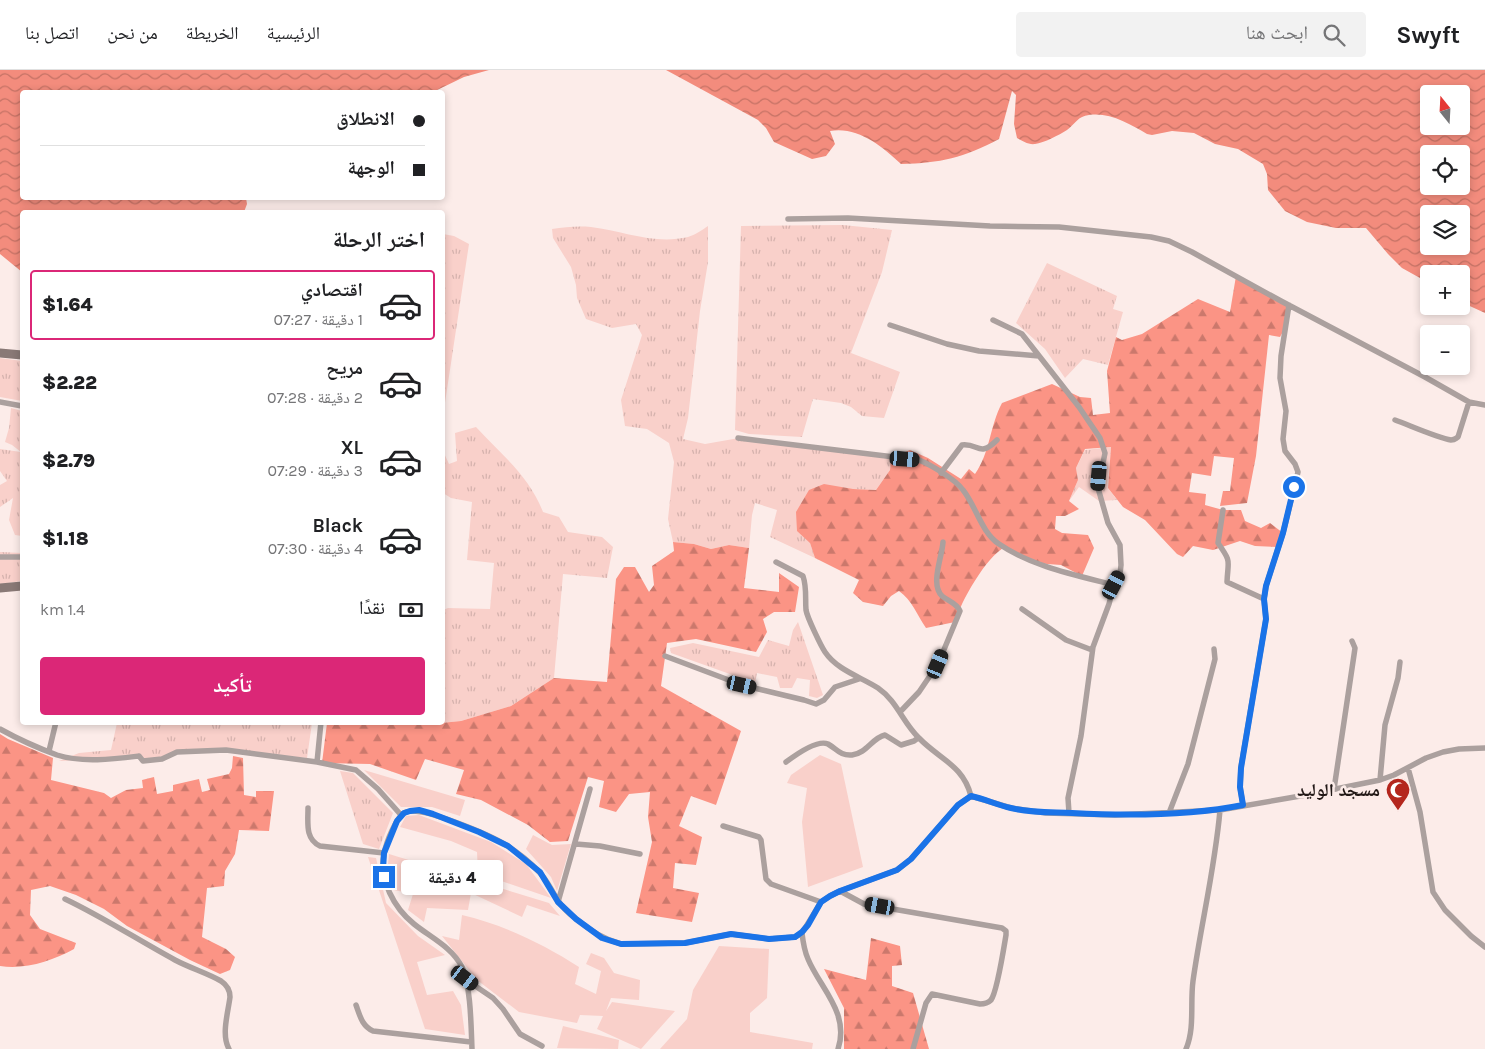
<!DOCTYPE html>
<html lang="ar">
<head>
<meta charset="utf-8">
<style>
  :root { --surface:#fff; --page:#f2f2f2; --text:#202124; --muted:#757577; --line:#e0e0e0; --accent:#db2777 }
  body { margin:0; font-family:Karla,"Noto Naskh Arabic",sans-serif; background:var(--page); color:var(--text); direction:rtl; height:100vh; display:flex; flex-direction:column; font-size:19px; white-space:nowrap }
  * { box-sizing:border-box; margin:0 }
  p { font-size:16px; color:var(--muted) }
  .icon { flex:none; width:28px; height:28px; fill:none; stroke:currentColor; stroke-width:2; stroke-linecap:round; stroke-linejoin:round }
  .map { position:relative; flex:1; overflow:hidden; direction:ltr }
  .sheet { position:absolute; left:20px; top:140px; width:425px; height:515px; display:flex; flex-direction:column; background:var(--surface); border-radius:5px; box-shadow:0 2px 8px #0003; direction:rtl }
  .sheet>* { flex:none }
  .top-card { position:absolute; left:20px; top:20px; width:425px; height:110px; border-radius:5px; box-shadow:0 2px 8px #0003; direction:rtl; display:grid; align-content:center; height:110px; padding:0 20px; background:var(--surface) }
  .needle { width:32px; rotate:342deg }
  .controls { position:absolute; left:1420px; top:15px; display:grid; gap:10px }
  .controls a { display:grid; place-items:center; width:50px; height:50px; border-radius:5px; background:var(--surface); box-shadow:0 2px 8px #0003; font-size:25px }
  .end { position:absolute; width:22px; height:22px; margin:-11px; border:6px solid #1a73e8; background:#fff; box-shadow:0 0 0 2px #fff }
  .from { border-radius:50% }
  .bubble { position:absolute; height:35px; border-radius:5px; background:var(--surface); box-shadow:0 2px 8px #0003; font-size:16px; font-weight:800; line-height:35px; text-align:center; direction:rtl }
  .car { position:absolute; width:15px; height:30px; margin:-15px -8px; border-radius:6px; box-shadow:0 0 4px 1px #0007; background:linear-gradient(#222 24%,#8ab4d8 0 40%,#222 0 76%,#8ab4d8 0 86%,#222 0) }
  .top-card b { display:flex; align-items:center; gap:18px; height:48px; font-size:19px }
  .top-card b+b { border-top:1px solid var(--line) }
  .top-card i { width:12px; height:12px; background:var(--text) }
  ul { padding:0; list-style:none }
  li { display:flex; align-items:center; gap:15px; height:70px; margin:0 10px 8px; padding:0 10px; border:2px solid transparent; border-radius:5px }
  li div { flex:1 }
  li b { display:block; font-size:19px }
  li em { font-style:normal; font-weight:800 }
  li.active { border-color:var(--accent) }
  li>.icon { width:45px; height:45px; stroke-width:1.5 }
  h2 { padding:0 20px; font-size:22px; line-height:60px }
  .pay { display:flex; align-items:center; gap:12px; height:55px; padding:0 20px; font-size:19px }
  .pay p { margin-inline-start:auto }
  .action { display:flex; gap:10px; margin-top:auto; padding:10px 20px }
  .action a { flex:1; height:58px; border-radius:5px; background:var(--accent); color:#fff; font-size:20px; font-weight:800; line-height:58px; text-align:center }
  header { display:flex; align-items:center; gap:30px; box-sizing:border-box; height:70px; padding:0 25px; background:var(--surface); border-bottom:1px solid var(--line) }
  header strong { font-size:24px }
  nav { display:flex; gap:28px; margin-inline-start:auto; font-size:18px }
  .search { width:350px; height:45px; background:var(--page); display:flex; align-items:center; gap:12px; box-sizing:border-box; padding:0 18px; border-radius:5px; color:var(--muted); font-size:19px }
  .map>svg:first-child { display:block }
</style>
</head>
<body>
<header>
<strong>Swyft</strong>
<div class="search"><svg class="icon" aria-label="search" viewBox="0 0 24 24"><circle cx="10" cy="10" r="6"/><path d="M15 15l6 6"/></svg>ابحث هنا</div>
<nav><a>الرئيسية</a><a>الخريطة</a><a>من نحن</a><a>اتصل بنا</a></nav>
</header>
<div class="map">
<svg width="1485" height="979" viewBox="0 0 1485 979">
  <defs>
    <pattern id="grass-tufts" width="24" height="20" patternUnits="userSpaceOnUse" patternTransform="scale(1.25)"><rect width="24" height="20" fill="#f9d0ca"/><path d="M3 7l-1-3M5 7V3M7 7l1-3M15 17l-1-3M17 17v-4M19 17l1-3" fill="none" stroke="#d5b2ad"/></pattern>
    <pattern id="forest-firs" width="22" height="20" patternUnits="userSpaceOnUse" patternTransform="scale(1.25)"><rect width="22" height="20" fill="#fb9485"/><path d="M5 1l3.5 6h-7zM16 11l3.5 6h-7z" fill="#cb786c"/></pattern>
    <pattern id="water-waves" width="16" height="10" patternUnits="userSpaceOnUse" patternTransform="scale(1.25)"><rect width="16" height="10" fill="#f38c7d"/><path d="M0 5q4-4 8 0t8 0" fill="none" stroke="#c47265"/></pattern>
  </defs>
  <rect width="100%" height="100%" fill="#fcece9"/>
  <path fill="url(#grass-tufts)" d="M843,155L892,160L882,202L851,283L900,302L884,348L862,346L851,337L841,333L813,329L802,367L749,364L735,360L741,156Z
    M708,156V192L700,241L688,348L683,369L705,374L739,368L891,388L890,400L876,420L853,419L810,473L815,488L770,467L777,440L755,433L752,445L749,478L729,475L711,479L694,474L673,472L668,449L674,392L669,373L647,359L625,356L621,330L642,265L636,254L612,258L586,249L577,228L576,215L571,197L553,168L552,159C565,157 578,156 591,157C624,161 654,175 688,167C695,165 702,160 708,156Z
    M443,164L454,166L469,174L443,346Z
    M1047,193L1117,226L1113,239L1123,242L1108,295L1083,289L1065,308L1045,279L1016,253Z
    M0,288L22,291V331L0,327Z
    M11,338L22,341V466L15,465L9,450L13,428L0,437V415L7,411L0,401V379L21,382L12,375L5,372L9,358Z
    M476,357C500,383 530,407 543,442L559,447L568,462L602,467L613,477L607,508L563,504L554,608L511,636L461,651L441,653L442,652L443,540L448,538L490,539L494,493L467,490L472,432L451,428L443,423V381L449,394L457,391L455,363Z
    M1111,377L1108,418L1117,430L1099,431L1079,417L1069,431L1078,410L1076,398L1085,380Z
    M0,482L22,483V511L0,514Z
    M798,552L823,625L817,628L809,626L810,610L797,608L792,618H780L777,607L757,603L755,613L671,583L670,578L693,573L759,587L768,570L789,576L793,560Z
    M117,653H312L307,688L226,680L187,682L143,691L139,686L110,689L59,691L79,683L111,680Z
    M340,701L353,703L393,743L379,779L363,774Z"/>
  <path fill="url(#forest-firs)" d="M1236,206L1289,235L1285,258L1280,267L1269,265L1256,386L1247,433L1220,436L1223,421H1230L1234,388L1214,386L1211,406L1192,403L1189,422L1206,424L1205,435L1223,440H1241L1245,451L1261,458L1270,453L1283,463L1279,477L1255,476L1240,471L1213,480L1193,476L1183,487L1177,484L1145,450L1123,437L1108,418L1111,377L1085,379L1076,398L1078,410L1069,431L1079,439L1065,446H1056L1055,459L1062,463L1088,465L1094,478L1082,506L1061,495L1034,493L1005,477C986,487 961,531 955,552L926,558C917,545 912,530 899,521L891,526L883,536L863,532L853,523L859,510L815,488L810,473L797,461L796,442L809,420L824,414L853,419L876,420L890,400L891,388L910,380L928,388L961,409L969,399L975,404C990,383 990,355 1002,333L1052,314L1080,327L1091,328L1093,345L1110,343L1107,301L1116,267L1122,270L1142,264L1198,229L1230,242Z
    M673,472L694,474L711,479L729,475L749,478L744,518L779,522V503L799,517L795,542H774L763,549L767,562L756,582L696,569L667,573L661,616L741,661L716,735L691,726L679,756L702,767L696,795L675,793L673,818L699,823L692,852L636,843L652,772L648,747L650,722L629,724L616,742L599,737L604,711L588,707L568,771L550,772L528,755L481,730L456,724L464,700L425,689L416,710L370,694L322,693L327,653H441L461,651L511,636L554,608L607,612L616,509L624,497H635L649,522L654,515L652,496L674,481Z
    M0,664L8,669L53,688L51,710L104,723L111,728L126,720L143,718L142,710L154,707L157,724L173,721V715L199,709L202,722L210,720L207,709L229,704L232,698L233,686L243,688L244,725L256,727V721H274L269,761L239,760L235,784L225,801L224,816L207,818L202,867L226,879L235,887L230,900L220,904L190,890L127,856L104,839L76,825L50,816L31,820L30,845L40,859L76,873L74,879C52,891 25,900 0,896Z
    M871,868L900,876L902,895L892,896V916L913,923L929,979H844V938L824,899L866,910Z"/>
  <path fill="#f9d0ca" d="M820,685L841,694L863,797L808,817L802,752L807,718L787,713L791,705Z
    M364,700L465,730L460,746L432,737H401Z
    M419,745L491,772L526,794L551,828L478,803L477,782L451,771L400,757L406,746Z
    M533,765L552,775L571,774L557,821L551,807L526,779Z
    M389,784L549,833L560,846L527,835L522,847L471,823L468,840L427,838L424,852L408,840L413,824L394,820L387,804Z
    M368,787L376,788L386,833L418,866L445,885L417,892L427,925L453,921L461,935L465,965L425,959Z
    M462,845C502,854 545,875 579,897L575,914L596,924L601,901L586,894L591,883L604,888L614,903L640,910L639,930L611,928L606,941L612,932L675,941L641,979L597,959L603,946L580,945L577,953L519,942L477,910L442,866L459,870Z
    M719,876L769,879L767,928L750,943V962L813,973L812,979H660L687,949L693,920Z
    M563,956L619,970L618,979L557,978Z"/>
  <path fill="url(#water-waves)" fill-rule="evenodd" d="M0,0H489L464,7L433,22H22V128H246L247,134L244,142H22V202L0,184Z
    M666,0H1485V243L1461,232V204H1429V213L1402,198L1388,184L1366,158H1336L1307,152L1285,141L1268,120L1267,104L1263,94L1238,79L1215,74L1194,63L1172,61L1152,65L1147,64C1130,54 1110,42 1089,45C1078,46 1075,54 1067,60C1059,65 1044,73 1035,74C1029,75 1022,71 1017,68L1014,54L1016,25L1012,21L999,69C963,88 941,93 901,94C882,76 857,56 830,61L835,74L826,86L812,89L774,72L766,58L758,50ZM1429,24H1461V56H1429ZM1429,84H1461V116H1429ZM1429,144H1461V176H1429Z"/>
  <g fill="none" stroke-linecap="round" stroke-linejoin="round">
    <path stroke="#aba09e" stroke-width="5.5" d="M788,149L848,148L990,156L1059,157L1151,167L1169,171L1192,182L1281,231L1425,307L1469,332L1485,335
      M993,250L1022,264L1079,337L1100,368L1105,383L1098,418L1108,453L1120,475L1121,495L1120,504L1114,515L1109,534L1093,577L1081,666L1068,728L1069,743
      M890,255L947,274L979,281L1039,286
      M0,332L22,336
      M1395,350C1409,355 1438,368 1451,370C1455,370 1455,369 1458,367L1469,332
      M738,368L919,390C931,395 955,409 963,420C976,436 981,462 999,474C1033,497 1075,505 1114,515
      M941,403L962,375C979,373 979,388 997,370
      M1223,440L1218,473C1232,493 1228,489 1227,512L1264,529
      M0,487H22
      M776,492L803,506C807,518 805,528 806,540C807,547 821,576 825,582C837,600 861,607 878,618C897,631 903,653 919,668C939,689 963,695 971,726
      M1022,539L1066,570L1092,580
      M665,586L742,615L804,630L816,634L824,630L835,617L859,609
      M900,642L919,622L938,594L960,541C957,533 948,531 942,526C930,514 942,488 943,472
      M0,659C18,669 38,678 57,685C82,693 114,689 139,686L143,691L162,689L177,682L226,680L317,692L356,700L378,719L401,745
      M49,681L56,652
      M317,692L321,652
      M786,692C794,686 817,669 828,674C837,679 840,686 852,685C867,683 872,668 885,665L901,675L914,671L918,668
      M1408,698L1420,742L1433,822L1445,840L1471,866L1485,877
      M1380,710L1385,655L1398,608L1400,592
      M1334,719L1354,585L1355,578L1352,571
      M1243,735L1240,717L1241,697L1266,549L1264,529L1266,516L1283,463L1298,402L1295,394L1285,381L1283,369L1286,341L1280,308L1281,286L1289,235
      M308,738C308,753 305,769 320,776L384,783
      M1169,743L1188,694L1215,589L1214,579
      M723,756L759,767L761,770L766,809L771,814L821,832
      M576,774L600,776L640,784
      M840,821L864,834L1002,858L1006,861V865C1004,877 997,922 991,930C988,933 984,934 980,934L932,924L926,933L913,979
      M65,829C103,847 138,870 175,890C190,898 207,903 221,911C227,915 230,920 230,927C228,943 221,965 229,979
      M558,832L590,719
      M802,863C803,872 804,880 808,889C820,918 850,943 838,979
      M465,909L493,928L503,939L520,964L542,976
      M356,935C360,946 362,956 373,961L471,972
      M472,979C471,956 471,917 462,897C452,877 430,867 414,854C394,838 379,810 384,784C386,773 396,746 406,742C423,736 490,765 506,775C517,782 529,791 538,801C547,809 551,820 557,829C562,837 568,843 575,848C589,860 603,869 621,874L685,873L731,864L769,869L795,867L802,863L807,855L821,832L830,826L840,821L897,800L911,789L958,735L971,726L1011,738L1046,743L1115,745L1220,740L1306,725L1380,710L1394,705L1426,688L1443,682L1459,679L1485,678
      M1186,979C1195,958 1190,933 1193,911C1201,854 1215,798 1220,740"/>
    <path stroke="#897976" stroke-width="9" d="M0,283L22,285
      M0,518L22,516"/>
  </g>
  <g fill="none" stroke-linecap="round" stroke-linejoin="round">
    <path stroke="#1a73e8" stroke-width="6" d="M384,807L383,799L384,783L397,751L404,743L410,741L419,740L433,744L479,762L508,776L540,802L558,832L576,849L602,868L621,874L685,873L731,864L769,869L795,867L802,862L808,855L821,832L830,826L840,821L897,800L911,789L958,735L971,726C985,729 997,735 1011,738C1031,743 1051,742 1072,743C1128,746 1188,746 1243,735L1240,717L1241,698L1266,549L1264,529L1266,516L1283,463L1294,417"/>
  </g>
  <defs>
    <symbol id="mosque-pin" viewBox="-11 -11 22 30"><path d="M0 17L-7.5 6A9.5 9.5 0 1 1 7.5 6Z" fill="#b4261d" stroke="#fcece9"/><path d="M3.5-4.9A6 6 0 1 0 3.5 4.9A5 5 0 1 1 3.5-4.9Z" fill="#fff"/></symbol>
  </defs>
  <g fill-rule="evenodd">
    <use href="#mosque-pin" x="1384" y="706" width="28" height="38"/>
  </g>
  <g text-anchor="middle" stroke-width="5" stroke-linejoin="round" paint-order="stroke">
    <g font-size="18" font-weight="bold" fill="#221917" stroke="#fcece9" text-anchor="end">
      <text x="1380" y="726">مسجد الوليد</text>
    </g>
  </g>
</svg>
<div class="controls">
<a><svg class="needle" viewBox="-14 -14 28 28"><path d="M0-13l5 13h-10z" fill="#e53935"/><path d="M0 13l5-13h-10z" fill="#757577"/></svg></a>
<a><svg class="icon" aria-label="locate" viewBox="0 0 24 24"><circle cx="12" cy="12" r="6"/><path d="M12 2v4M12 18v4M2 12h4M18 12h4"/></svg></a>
<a><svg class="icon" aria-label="layers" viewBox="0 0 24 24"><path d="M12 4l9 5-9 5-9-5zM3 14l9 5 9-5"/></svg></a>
<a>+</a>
<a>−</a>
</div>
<i class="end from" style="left:1294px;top:417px"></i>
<i class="end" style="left:384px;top:807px"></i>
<div class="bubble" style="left:401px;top:790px;width:102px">4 دقيقة</div>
<i class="car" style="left:905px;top:389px;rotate:95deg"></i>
<i class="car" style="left:1099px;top:406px;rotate:185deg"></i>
<i class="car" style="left:1114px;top:515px;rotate:28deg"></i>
<i class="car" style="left:938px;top:594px;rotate:23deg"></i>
<i class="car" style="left:742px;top:615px;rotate:103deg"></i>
<i class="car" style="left:880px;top:836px;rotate:280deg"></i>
<i class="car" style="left:465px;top:908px;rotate:127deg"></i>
<div class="top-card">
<b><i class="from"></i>الانطلاق</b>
<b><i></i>الوجهة</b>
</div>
<section class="sheet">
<h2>اختر الرحلة</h2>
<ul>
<li class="active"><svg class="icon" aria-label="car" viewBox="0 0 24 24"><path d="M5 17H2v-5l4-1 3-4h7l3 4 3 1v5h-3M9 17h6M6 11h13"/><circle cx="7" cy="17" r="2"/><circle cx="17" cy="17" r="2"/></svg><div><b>اقتصادي</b><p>1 دقيقة · 07:27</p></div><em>$1.64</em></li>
<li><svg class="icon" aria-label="car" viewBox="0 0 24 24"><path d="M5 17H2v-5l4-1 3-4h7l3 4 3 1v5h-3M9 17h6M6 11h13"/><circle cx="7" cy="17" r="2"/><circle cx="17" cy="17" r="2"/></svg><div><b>مريح</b><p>2 دقيقة · 07:28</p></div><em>$2.22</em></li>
<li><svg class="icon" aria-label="car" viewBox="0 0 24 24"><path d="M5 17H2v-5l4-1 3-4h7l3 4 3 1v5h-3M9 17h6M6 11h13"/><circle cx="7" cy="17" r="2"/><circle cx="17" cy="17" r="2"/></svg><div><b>XL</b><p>3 دقيقة · 07:29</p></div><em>$2.79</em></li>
<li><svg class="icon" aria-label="car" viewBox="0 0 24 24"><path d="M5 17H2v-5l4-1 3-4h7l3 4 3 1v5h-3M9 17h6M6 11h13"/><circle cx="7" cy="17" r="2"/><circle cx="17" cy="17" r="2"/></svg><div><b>Black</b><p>4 دقيقة · 07:30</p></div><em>$1.18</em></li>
</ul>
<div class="pay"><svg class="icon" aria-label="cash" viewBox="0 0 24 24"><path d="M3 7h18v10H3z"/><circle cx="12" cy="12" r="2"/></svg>نقدًا<p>1.4 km</p></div>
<div class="action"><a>تأكيد</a></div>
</section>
</div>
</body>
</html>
